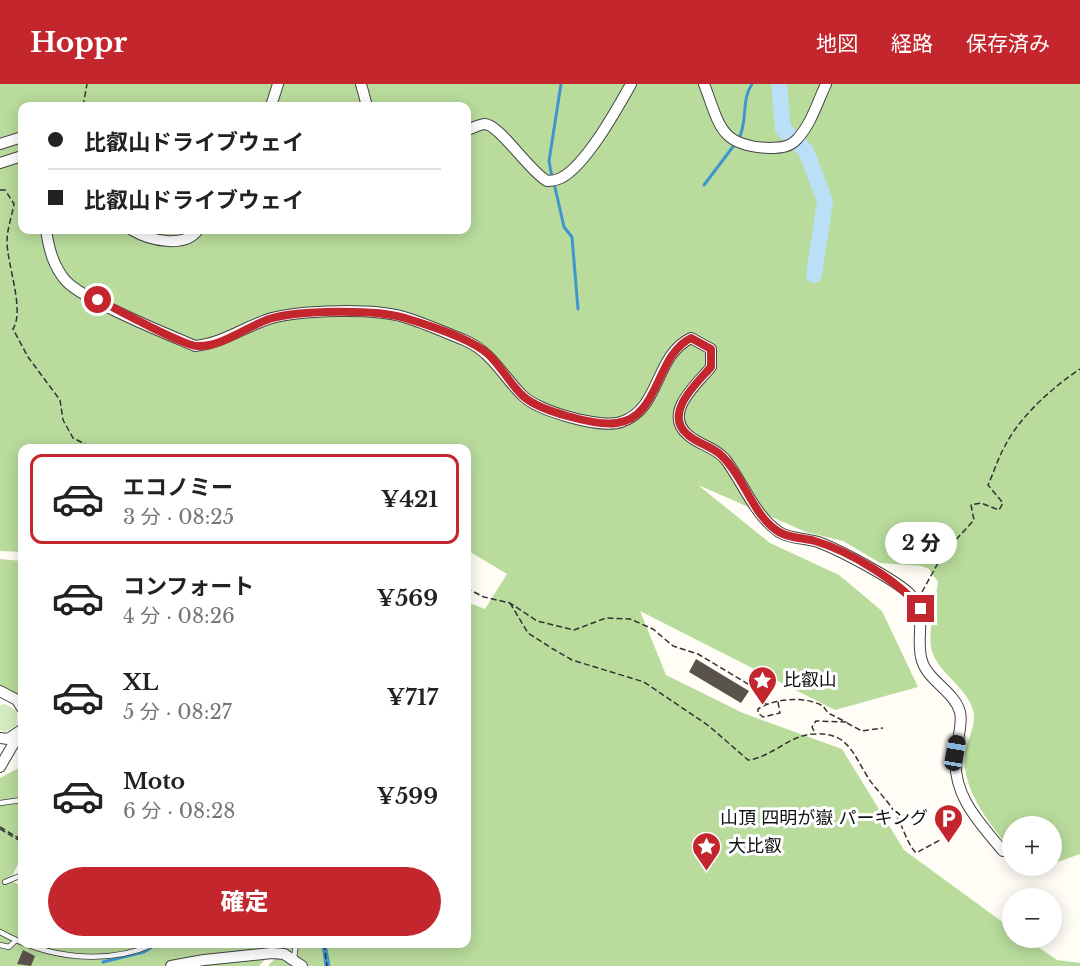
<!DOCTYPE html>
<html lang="ja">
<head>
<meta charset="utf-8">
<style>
  :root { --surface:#fff; --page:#f6f6f6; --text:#222; --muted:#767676; --line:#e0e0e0; --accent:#c4262e }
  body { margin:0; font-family:"Libre Baskerville","Noto Sans JP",serif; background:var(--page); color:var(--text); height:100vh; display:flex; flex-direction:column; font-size:22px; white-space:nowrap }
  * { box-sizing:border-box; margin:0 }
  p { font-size:20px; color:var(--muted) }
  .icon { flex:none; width:33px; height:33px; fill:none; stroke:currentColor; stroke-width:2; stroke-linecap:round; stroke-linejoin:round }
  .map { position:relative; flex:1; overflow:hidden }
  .side { position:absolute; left:18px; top:360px; width:453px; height:504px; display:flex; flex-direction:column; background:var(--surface); border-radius:12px; box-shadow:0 3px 15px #0003 }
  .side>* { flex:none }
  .banner { position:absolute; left:18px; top:18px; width:453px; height:132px; border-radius:12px; box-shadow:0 3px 15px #0003; display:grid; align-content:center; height:132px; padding:0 30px; background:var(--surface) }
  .buttons { position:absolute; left:1002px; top:732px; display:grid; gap:12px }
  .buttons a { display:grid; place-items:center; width:60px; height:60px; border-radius:50%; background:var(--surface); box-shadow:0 3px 15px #0003; font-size:30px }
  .end { position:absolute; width:27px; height:27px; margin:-14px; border:8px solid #c4262e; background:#fff; box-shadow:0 0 0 3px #fff }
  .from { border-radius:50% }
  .bubble { position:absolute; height:42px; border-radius:21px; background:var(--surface); box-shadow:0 3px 15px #0003; font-size:20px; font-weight:800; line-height:42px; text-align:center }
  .car { position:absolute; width:18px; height:36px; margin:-18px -9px; border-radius:8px; box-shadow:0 0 4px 2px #0007; background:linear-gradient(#222 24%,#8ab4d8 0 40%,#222 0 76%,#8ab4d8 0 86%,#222 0) }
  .banner b { display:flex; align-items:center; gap:21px; height:57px; font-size:22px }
  .banner b+b { border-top:2px solid var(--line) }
  .banner i { width:15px; height:15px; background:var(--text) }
  ul { padding:10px 0 0; list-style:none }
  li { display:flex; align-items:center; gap:18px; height:90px; margin:0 12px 9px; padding:0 18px; border:3px solid transparent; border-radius:12px }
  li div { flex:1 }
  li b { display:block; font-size:22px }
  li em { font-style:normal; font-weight:800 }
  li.current { border-color:var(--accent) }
  li>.icon { width:54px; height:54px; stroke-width:1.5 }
  .cta { display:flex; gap:12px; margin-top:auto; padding:12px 30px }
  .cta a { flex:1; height:69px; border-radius:36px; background:var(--accent); color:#fff; font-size:24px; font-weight:800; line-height:69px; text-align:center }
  header { display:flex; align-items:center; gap:36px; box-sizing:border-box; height:84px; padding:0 30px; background:var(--accent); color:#fff }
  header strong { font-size:28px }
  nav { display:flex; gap:33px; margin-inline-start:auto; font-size:21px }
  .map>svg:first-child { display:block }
</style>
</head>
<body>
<header>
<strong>Hoppr</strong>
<nav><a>地図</a><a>経路</a><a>保存済み</a></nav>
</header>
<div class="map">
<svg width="1080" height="882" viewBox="0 0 1080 882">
  <rect width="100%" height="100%" fill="#fffdf5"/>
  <path fill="#d5ebbd" d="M5,620L17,627V641L5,648L0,646V621Z"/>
  <path fill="#b9dc9c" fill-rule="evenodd" d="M0,0H1080V770L1052,780V742H1012V767C991,742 961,705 965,671C966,658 975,644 974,631C971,605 939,591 932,567C927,552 936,515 938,498L929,485L922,482L880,479L843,457L806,448L698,401L770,459L839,491L882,527L918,603L835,626L640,527L666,591L743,629L842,665L904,766L1012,845V854H1025L1057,876L1080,879V882H268L289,860H466L467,518L485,525L507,490L467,466L466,364H22V468L0,467ZM22,22H466V146H22Z
    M0,475L22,477V616L0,606Z
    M22,682V772L10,796L22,803V860H280L259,882H0V694Z"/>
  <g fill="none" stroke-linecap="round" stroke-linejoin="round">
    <path stroke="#3f96cf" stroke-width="3" d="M739,54C748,37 741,16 752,0
      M552,93L549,77L561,0
      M554,99L564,143L572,153L578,225
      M704,101L735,60
      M323,860L326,882
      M325,860L329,882
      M103,878L144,868L157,860"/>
    <path stroke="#b9e0f7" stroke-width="16" d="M779,0L783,45L806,67L825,117L814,191"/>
  </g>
  <path fill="#5a524d" d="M696,575L749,607L741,619L689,588Z
    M23,866L35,872L31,882L17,880Z"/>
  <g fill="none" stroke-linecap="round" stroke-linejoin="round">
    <defs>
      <path id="service" d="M0,719L22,716
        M5,798L22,791
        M0,848C47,874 105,882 154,860
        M0,861L9,863L16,856
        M294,874L296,860"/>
      <path id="tertiary" d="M361,0L367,22
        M704,0C720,41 719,62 769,64C781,64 791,63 798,54C811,40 818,17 826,0
        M271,22L278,0
        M466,46C472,45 479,40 485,40C500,41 529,87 547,97C551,97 557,96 561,94C586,81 617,25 631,0
        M0,60L22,53
        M0,79L22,72
        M46,146C49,165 53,182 66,197C85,217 167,250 195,262C224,259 245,242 272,234C303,226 373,224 404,233C424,239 444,248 464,256C491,267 502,291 522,311C537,327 601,345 621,338C661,325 654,272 691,254L711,265V283C697,300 662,329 688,351C699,361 715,363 725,375C743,398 754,431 779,448C789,455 806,454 818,458C840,466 892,494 909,509C928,528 916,550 921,573C925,596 954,606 960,628C963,641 957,655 956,668C951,710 978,737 1003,767
        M132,146C149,156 184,165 198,146
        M0,607L17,616L22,624
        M0,654L8,655L20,647
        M0,683L22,645
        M171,882L204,876L272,869L284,870L302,882"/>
    </defs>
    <use href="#service" stroke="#444" stroke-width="6"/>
    <use href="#tertiary" stroke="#444" stroke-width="12"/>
    <path stroke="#333" stroke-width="1.5" stroke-dasharray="6 3" stroke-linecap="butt" d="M83,22L87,0
      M0,106H5L14,120C12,132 7,145 7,157C7,181 25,226 13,245L28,273L60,316L63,336L73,354L93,364
      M466,504L484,513L510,519L537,537L574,546L606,534L630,535L653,545L673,562L698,570L753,603L766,620
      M922,508L943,470L974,436L971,421L981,419L999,426L1003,419L988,401C994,388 998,374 1005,362C1020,332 1053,303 1080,285
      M510,519L528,549L553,565L572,576L644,598L709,642L748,676C773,673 790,650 815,650C847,648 853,669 867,692C875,705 887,715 895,729C903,742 906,758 916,769L940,756
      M778,618L780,629L763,633L758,629V625C775,614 805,612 823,622L828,629L846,638L816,637L812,643L815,649
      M847,639L862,647L883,644
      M0,743L22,756
      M0,745L22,758
      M324,860L327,882"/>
    <use href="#service" stroke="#fff" stroke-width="4.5"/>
    <use href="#tertiary" stroke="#fff" stroke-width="10"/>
  </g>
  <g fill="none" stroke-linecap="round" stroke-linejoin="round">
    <path stroke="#c4262e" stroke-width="8" d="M98,216C117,225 181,261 197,262C222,263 246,243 269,235C298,226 376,225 405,234C428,241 470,254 488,270C501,282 510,300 523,312C539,327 596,342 617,339C660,333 655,272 691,254L711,265V283C697,299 662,330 688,351C698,360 712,362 722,372C745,394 752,431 779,448C789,454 804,454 815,457C849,467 899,497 921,525"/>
  </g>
  <defs>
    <symbol id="sight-pin" viewBox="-11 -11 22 30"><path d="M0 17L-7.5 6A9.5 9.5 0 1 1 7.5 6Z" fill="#c4262e" stroke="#fff"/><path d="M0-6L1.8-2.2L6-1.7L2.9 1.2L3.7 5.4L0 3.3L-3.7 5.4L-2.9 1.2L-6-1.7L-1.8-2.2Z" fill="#fff"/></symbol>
    <symbol id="parking-pin" viewBox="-11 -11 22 30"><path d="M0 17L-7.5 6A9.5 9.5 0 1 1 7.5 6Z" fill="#c4262e" stroke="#fff"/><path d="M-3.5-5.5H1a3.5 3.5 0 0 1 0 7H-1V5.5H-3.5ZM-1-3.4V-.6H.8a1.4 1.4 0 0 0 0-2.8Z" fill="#fff"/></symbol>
  </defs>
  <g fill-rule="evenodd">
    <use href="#sight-pin" x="746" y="580" width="33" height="45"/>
    <use href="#parking-pin" x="932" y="718" width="33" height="45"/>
    <use href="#sight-pin" x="690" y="746" width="33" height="45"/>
  </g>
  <g text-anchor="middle" stroke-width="6" stroke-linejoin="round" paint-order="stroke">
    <g font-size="18" fill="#111" stroke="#fff" text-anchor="start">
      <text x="783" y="602">比叡山</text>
      <text x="928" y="740" text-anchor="end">山頂 四明が嶽 パーキング</text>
      <text x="728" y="768">大比叡</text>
    </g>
  </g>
</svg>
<div class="buttons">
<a>+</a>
<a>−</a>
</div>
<i class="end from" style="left:98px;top:216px"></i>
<i class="end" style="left:921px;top:525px"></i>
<div class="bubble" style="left:885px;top:438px;width:72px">2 分</div>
<i class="car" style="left:955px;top:669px;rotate:10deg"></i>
<div class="banner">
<b><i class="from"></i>比叡山ドライブウェイ</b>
<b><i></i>比叡山ドライブウェイ</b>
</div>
<section class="side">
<ul>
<li class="current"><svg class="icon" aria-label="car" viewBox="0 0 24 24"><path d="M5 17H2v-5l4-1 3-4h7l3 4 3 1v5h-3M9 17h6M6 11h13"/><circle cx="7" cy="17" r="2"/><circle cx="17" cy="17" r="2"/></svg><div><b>エコノミー</b><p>3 分 · 08:25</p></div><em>¥421</em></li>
<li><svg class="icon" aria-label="car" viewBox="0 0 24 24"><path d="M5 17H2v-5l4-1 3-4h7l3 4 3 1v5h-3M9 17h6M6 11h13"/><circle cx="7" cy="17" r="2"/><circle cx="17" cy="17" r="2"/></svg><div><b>コンフォート</b><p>4 分 · 08:26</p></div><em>¥569</em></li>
<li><svg class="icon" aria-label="car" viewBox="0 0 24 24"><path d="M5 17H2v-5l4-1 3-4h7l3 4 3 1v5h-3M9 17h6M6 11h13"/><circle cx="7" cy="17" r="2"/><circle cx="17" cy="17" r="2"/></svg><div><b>XL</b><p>5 分 · 08:27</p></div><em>¥717</em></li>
<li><svg class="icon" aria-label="car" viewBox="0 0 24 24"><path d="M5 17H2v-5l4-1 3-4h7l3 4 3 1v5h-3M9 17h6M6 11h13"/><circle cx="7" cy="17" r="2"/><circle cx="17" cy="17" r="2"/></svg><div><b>Moto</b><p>6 分 · 08:28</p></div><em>¥599</em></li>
</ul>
<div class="cta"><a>確定</a></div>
</section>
</div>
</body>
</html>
